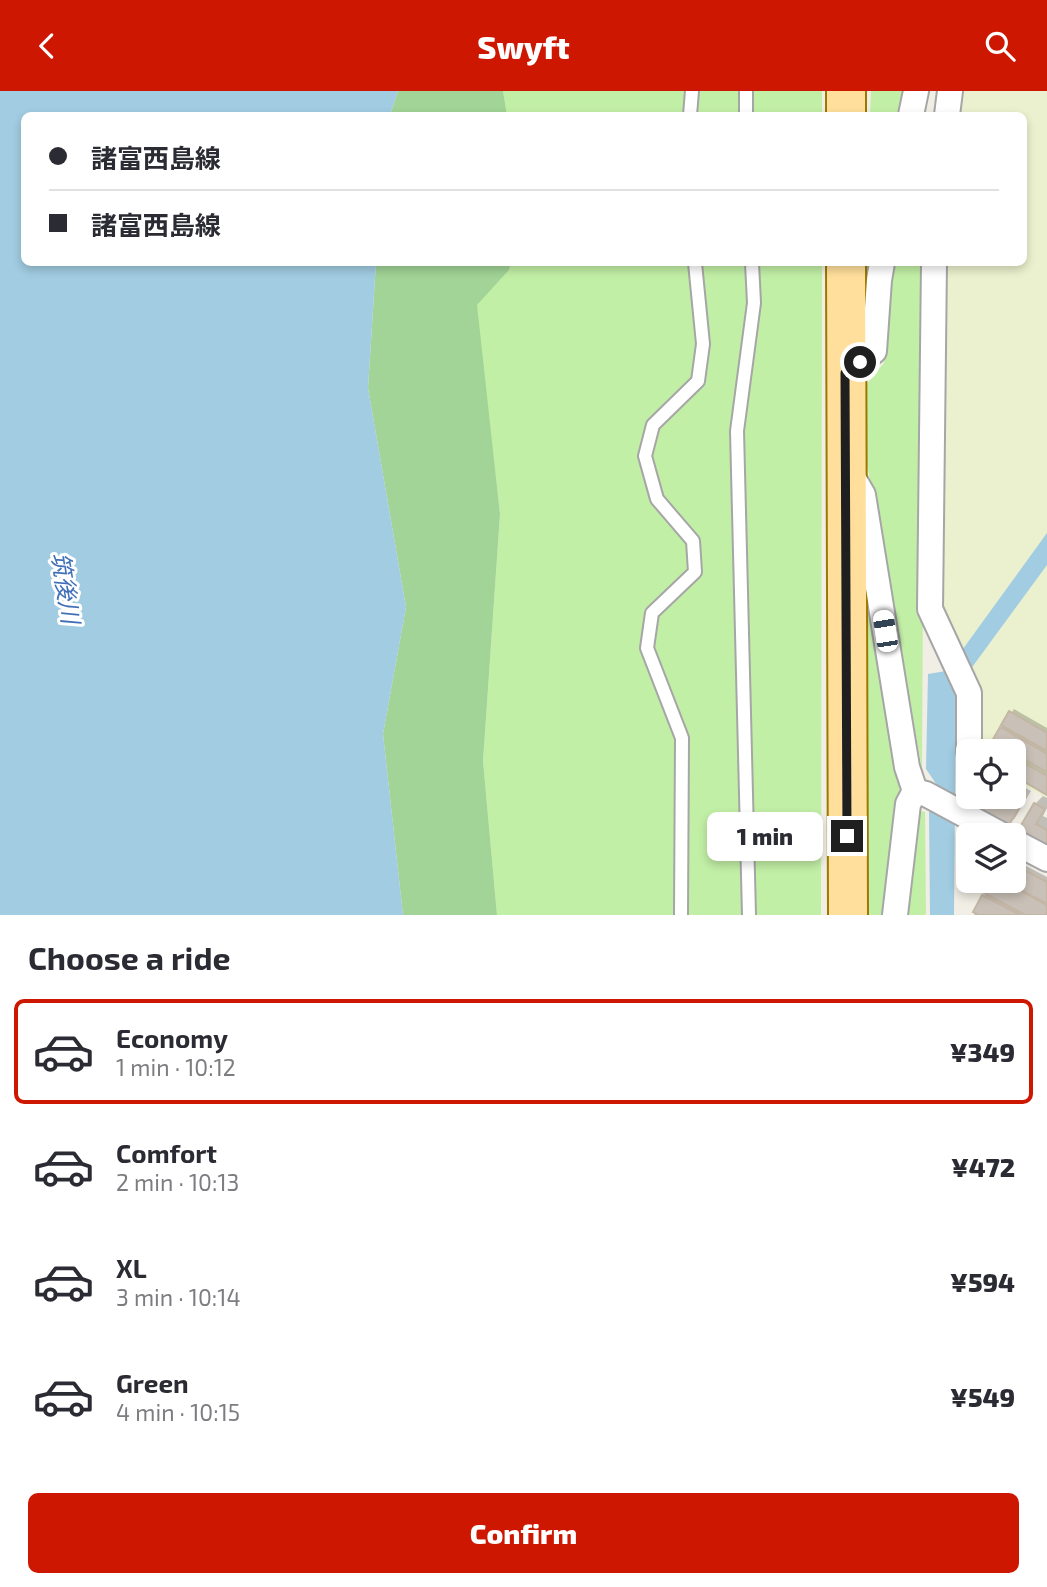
<!DOCTYPE html>
<html lang="en">
<head>
<meta charset="utf-8">
<style>
  :root { --surface:#fff; --page:#f2f2f3; --text:#2b2b33; --muted:#7c7c81; --line:#e1e1e2; --accent:#ce1700 }
  body { margin:0; font-family:"Exo 2","Noto Sans JP",sans-serif; background:var(--page); color:var(--text); height:100vh; display:flex; flex-direction:column; font-size:26px; white-space:nowrap }
  * { box-sizing:border-box; margin:0 }
  p { font-size:23px; color:var(--muted) }
  .icon { flex:none; width:38px; height:38px; fill:none; stroke:currentColor; stroke-width:2; stroke-linecap:round; stroke-linejoin:round }
  .map { position:relative; height:824px; overflow:hidden }
  .sheet { display:flex; flex-direction:column; background:var(--surface); flex:1 }
  .sheet>* { flex:none }
  .hud { position:absolute; left:21px; top:21px; width:1006px; height:154px; border-radius:10px; box-shadow:0 4px 10px #0003; display:grid; align-content:center; height:154px; padding:0 28px; background:var(--surface) }
  .tools { position:absolute; left:956px; top:648px; display:grid; gap:14px }
  .tools a { display:grid; place-items:center; width:70px; height:70px; border-radius:10px; background:var(--surface); box-shadow:0 4px 10px #0003; font-size:35px }
  .end { position:absolute; width:32px; height:32px; margin:-16px; border:9px solid #1f1f1f; background:#fff; box-shadow:0 0 0 4px #fff }
  .from { border-radius:50% }
  .bubble { position:absolute; height:49px; border-radius:10px; background:var(--surface); box-shadow:0 4px 10px #0003; font-size:23px; font-weight:800; line-height:49px; text-align:center }
  .car { position:absolute; width:21px; height:42px; margin:-21px -10px; border-radius:9px; box-shadow:0 0 5px 2px #0007; background:linear-gradient(#fff 24%,#345 0 40%,#fff 0 76%,#345 0 86%,#fff 0) }
  .hud b { display:flex; align-items:center; gap:24px; height:66px; font-size:26px }
  .hud b+b { border-top:2px solid var(--line) }
  .hud i { width:18px; height:18px; background:var(--text) }
  ul { padding:0; list-style:none }
  li { display:flex; align-items:center; gap:21px; height:105px; margin:0 14px 10px; padding:0 14px; border:4px solid transparent; border-radius:10px }
  li div { flex:1 }
  li b { display:block; font-size:26px }
  li em { font-style:normal; font-weight:800 }
  li.current { border-color:var(--accent) }
  li>.icon { width:63px; height:63px; stroke-width:1.5 }
  h2 { padding:0 28px; font-size:32px; line-height:84px }
  .action { display:flex; gap:14px; margin-top:auto; padding:14px 28px }
  .action a { flex:1; height:80px; border-radius:10px; background:var(--accent); color:#fff; font-size:28px; font-weight:800; line-height:80px; text-align:center }
  header { display:flex; justify-content:space-between; align-items:center; height:91px; padding:0 28px; background:var(--accent); color:#fff; font-size:32px; font-weight:800 }
  .map>svg:first-child { display:block }
</style>
</head>
<body>
<header><svg class="icon" aria-label="back" viewBox="0 0 24 24"><path d="M15 5l-7 7 7 7"/></svg>Swyft<svg class="icon" aria-label="search" viewBox="0 0 24 24"><circle cx="10" cy="10" r="6"/><path d="M15 15l6 6"/></svg></header>
<div class="map">
<svg width="1047" height="824" viewBox="0 0 1047 824">
  <rect width="100%" height="100%" fill="#f1eee5"/>
  <path fill="#ebf1ce" d="M960,0H1047V707L1013,689V660H974L936,514L941,172H1024V24H957Z"/>
  <path fill="#c2efa6" d="M503,0H822V24H507Z
    M871,0H907L901,24H870Z
    M511,172H822L821,824H497L483,670L500,423L476,214L509,179Z
    M890,172H925L922,678L866,367L865,295L884,272L885,194Z
    M860,423L900,694L885,824H863Z
    M916,719L925,721L926,824H903Z"/>
  <path fill="#a1d496" d="M398,0H503L507,24H390Z
    M376,172H511L509,179L477,214L500,423L483,670L497,824H403L383,643L406,516L368,297Z"/>
  <path fill="#a1cce2" d="M0,0H398L390,24H24V172H376L368,297L406,516L383,643L403,824H0Z
    M1047,442V474L970,579L960,562Z
    M946,580L956,600L954,824H930L929,721L938,717L941,700L926,678L928,583Z"/>
  <path fill="#0003" d="M1014,618L1047,637V702L1013,682V660H987Z
    M1013,690L1031,700L1015,727L1007,735L1013,705Z
    M1043,705L1047,707V717L1043,725L1047,727V756L1019,740L1035,713Z
    M1013,768L1047,786V824H974L993,789H1013Z"/>
  <path fill="#c9c1b7" stroke="#c4b6a5" stroke-width="2" d="M1009,620L1047,642V660L1001,634Z
    M1000,636L1047,663V681L1013,662V660L992,650Z
    M1013,666L1047,685V704L1013,684Z
    M1013,702L1024,709L1007,737L982,723L992,705H1013Z
    M1034,712L1045,718L1036,733L1047,739V758L1017,741Z
    M1013,773L1047,791V813L1002,789H1013Z
    M990,789H1001L1047,814V824H1025L984,802Z
    M982,804L1020,824H979L973,821Z"/>
  <g fill="none" stroke-linecap="round" stroke-linejoin="round">
    <defs>
      <path id="service" d="M746,0V24
        M690,24L692,0
        M681,824L682,647L647,557L652,522L695,481L693,450L657,408L645,365L653,334L698,290L703,253L695,172
        M749,824L737,340L754,212L752,172"/>
      <path id="minor" d="M911,24L916,0
        M947,24L950,0
        M934,172L930,518L969,602V660
        M845,282L874,260L879,189L882,172
        M855,390L863,404L907,676L915,700
        M1013,750L1047,768
        M895,824L908,713L915,700L926,703L1002,744"/>
      <path id="primary" d="M846,24V0
        M846,172L848,824"/>
    </defs>
    <use href="#service" stroke="#a6a6a6" stroke-width="16"/>
    <use href="#minor" stroke="#a6a6a6" stroke-width="28"/>
    <use href="#primary" stroke="#9a7900" stroke-width="42"/>
    <use href="#service" stroke="#fff" stroke-width="12"/>
    <use href="#minor" stroke="#fff" stroke-width="24"/>
    <use href="#primary" stroke="#ffdf9b" stroke-width="38"/>
  </g>
  <g fill="none" stroke-linecap="round" stroke-linejoin="round">
    <path stroke="#1f1f1f" stroke-width="9" d="M847,745L845,282L860,271"/>
  </g>
  <g text-anchor="middle" stroke-width="6" stroke-linejoin="round" paint-order="stroke">
    <g font-size="24" font-style="italic" fill="#4270b8" stroke="#fff">
      <text transform="translate(65 497) rotate(81)" y="8">筑後川</text>
    </g>
  </g>
</svg>
<div class="tools">
<a><svg class="icon" aria-label="locate" viewBox="0 0 24 24"><circle cx="12" cy="12" r="6"/><path d="M12 2v4M12 18v4M2 12h4M18 12h4"/></svg></a>
<a><svg class="icon" aria-label="layers" viewBox="0 0 24 24"><path d="M12 4l9 5-9 5-9-5zM3 14l9 5 9-5"/></svg></a>
</div>
<i class="end from" style="left:860px;top:271px"></i>
<i class="end" style="left:847px;top:745px"></i>
<div class="bubble" style="left:707px;top:721px;width:116px">1 min</div>
<i class="car" style="left:885px;top:540px;rotate:351deg"></i>
<div class="hud">
<b><i class="from"></i>諸富西島線</b>
<b><i></i>諸富西島線</b>
</div>
</div>
<section class="sheet">
<h2>Choose a ride</h2>
<ul>
<li class="current"><svg class="icon" aria-label="car" viewBox="0 0 24 24"><path d="M5 17H2v-5l4-1 3-4h7l3 4 3 1v5h-3M9 17h6M6 11h13"/><circle cx="7" cy="17" r="2"/><circle cx="17" cy="17" r="2"/></svg><div><b>Economy</b><p>1 min · 10:12</p></div><em>¥349</em></li>
<li><svg class="icon" aria-label="car" viewBox="0 0 24 24"><path d="M5 17H2v-5l4-1 3-4h7l3 4 3 1v5h-3M9 17h6M6 11h13"/><circle cx="7" cy="17" r="2"/><circle cx="17" cy="17" r="2"/></svg><div><b>Comfort</b><p>2 min · 10:13</p></div><em>¥472</em></li>
<li><svg class="icon" aria-label="car" viewBox="0 0 24 24"><path d="M5 17H2v-5l4-1 3-4h7l3 4 3 1v5h-3M9 17h6M6 11h13"/><circle cx="7" cy="17" r="2"/><circle cx="17" cy="17" r="2"/></svg><div><b>XL</b><p>3 min · 10:14</p></div><em>¥594</em></li>
<li><svg class="icon" aria-label="car" viewBox="0 0 24 24"><path d="M5 17H2v-5l4-1 3-4h7l3 4 3 1v5h-3M9 17h6M6 11h13"/><circle cx="7" cy="17" r="2"/><circle cx="17" cy="17" r="2"/></svg><div><b>Green</b><p>4 min · 10:15</p></div><em>¥549</em></li>
</ul>
<div class="action"><a>Confirm</a></div>
</section>
</body>
</html>
